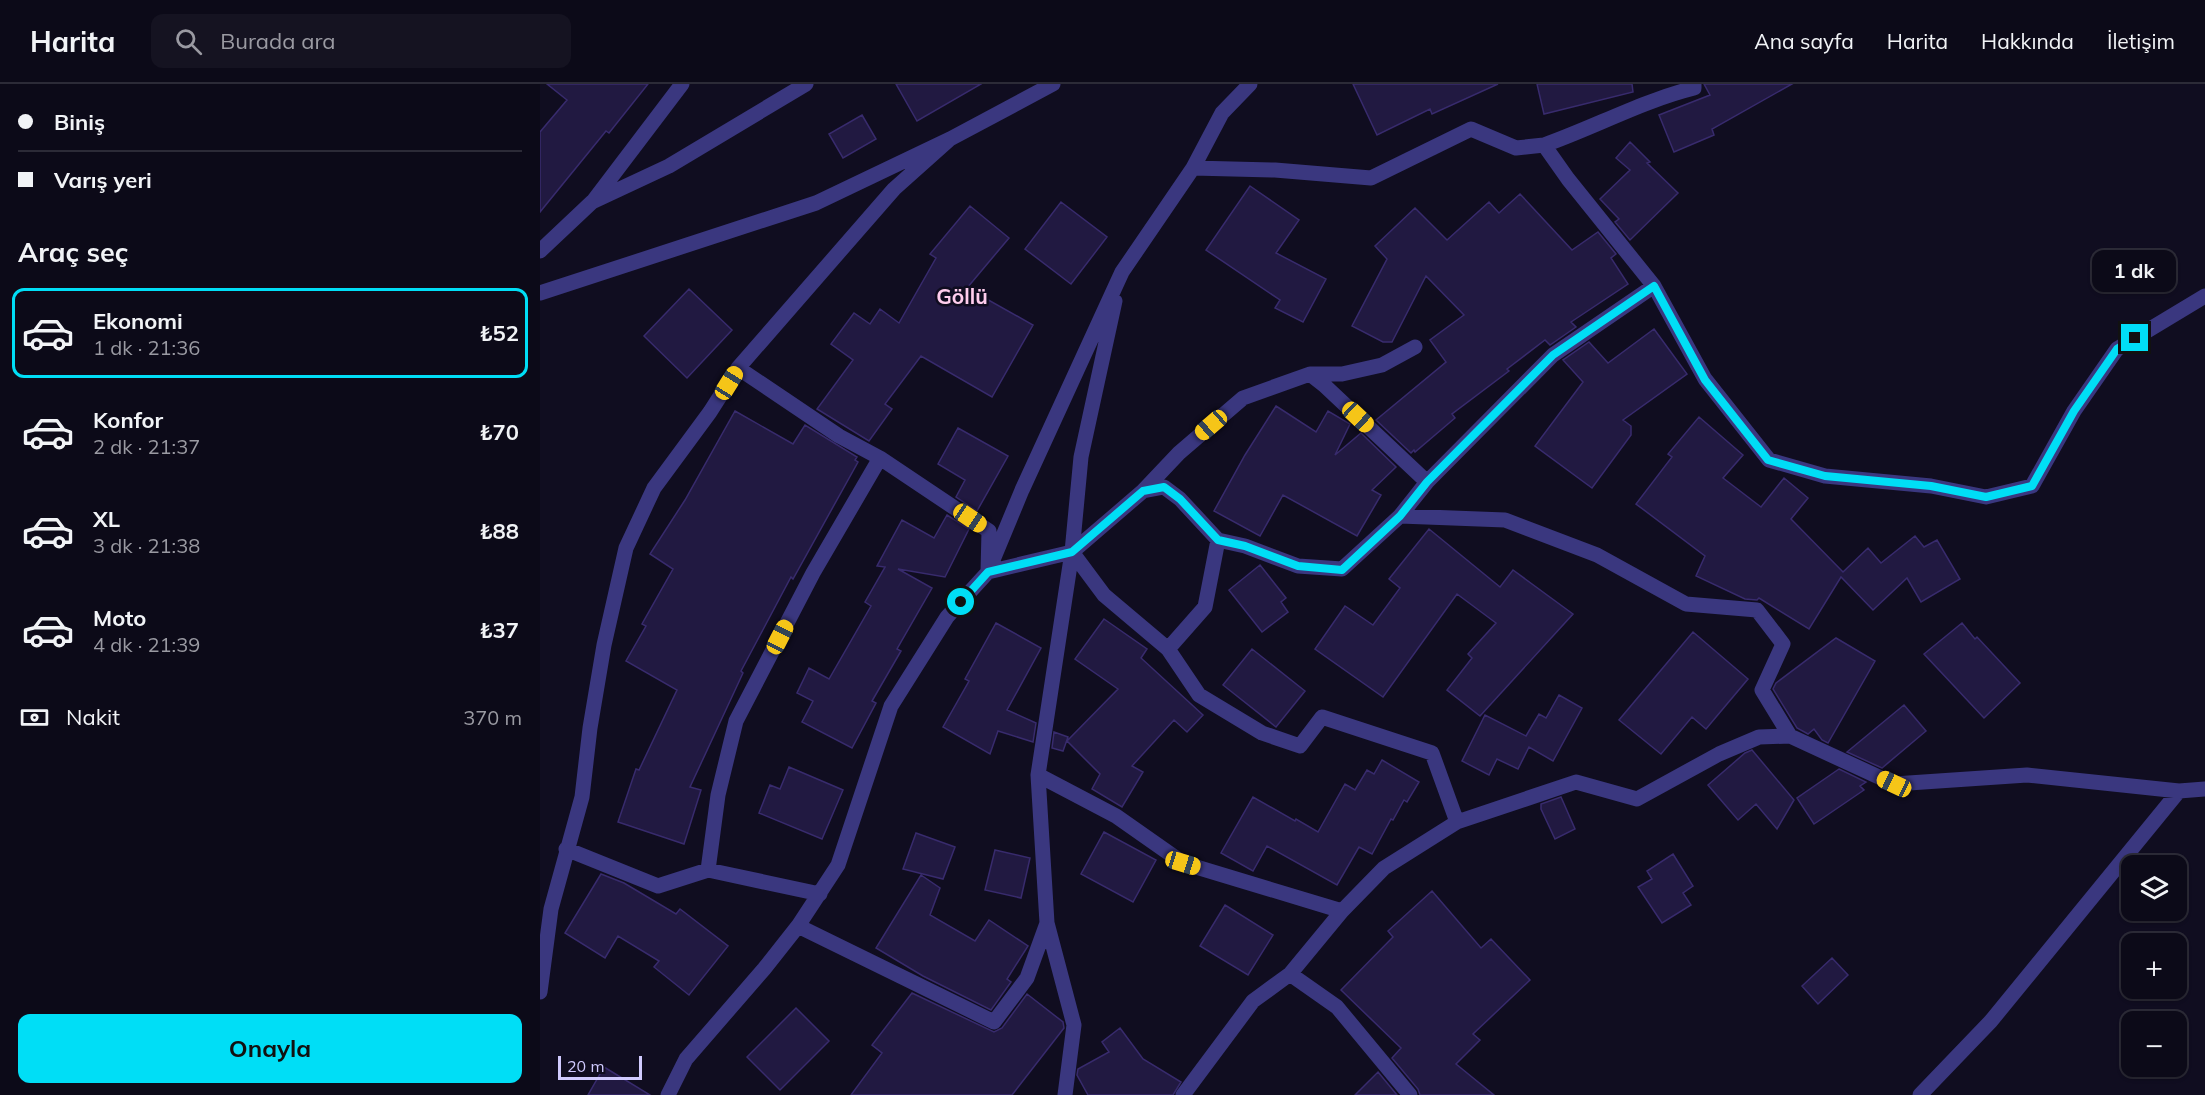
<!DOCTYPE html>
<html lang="tr">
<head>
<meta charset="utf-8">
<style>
  :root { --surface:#0c0a18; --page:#151321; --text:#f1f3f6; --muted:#9a9aa2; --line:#2c2b37; --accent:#00def6 }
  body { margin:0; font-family:Mulish,sans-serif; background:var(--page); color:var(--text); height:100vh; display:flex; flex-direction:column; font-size:22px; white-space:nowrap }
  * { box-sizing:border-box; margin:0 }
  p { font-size:20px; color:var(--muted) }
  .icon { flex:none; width:33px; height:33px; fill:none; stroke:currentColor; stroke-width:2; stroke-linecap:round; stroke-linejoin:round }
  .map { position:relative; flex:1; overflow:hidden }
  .side { display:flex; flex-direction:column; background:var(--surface); width:540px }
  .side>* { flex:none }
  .banner { display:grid; align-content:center; height:132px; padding:0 18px; background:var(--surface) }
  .tools { position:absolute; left:1581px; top:771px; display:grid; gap:12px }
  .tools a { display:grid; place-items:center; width:66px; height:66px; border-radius:12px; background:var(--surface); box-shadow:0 2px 4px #0004,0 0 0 2px var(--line); font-size:30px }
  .scale { position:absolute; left:18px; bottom:15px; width:84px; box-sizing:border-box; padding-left:6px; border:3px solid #d1cbff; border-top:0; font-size:16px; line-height:21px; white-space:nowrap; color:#d1cbff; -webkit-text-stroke:4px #100d20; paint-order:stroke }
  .end { position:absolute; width:27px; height:27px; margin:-14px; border:8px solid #00def6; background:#111; box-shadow:0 0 0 3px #111 }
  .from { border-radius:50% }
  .bubble { position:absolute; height:42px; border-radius:12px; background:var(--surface); box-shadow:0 2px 4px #0004,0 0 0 2px var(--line); font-size:20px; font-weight:700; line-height:42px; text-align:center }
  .car { position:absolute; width:18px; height:36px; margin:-18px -9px; border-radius:8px; box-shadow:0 0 4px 2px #0007; background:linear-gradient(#f5c518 24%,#345 0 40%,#f5c518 0 76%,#345 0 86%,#f5c518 0) }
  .banner b { display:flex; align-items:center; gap:21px; height:57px; font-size:22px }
  .banner b+b { border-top:2px solid var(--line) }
  .banner i { width:15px; height:15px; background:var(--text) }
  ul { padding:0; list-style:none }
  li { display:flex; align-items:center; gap:18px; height:90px; margin:0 12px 9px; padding:0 6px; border:3px solid transparent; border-radius:12px }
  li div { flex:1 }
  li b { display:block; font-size:22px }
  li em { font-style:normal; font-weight:700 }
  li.current { border-color:var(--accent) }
  li>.icon { width:54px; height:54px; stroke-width:1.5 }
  h2 { padding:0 18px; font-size:27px; line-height:72px }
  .pay { display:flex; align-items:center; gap:15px; height:66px; padding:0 18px; font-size:22px }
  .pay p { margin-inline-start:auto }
  .button { display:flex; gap:12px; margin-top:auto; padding:12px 18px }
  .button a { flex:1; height:69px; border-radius:12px; background:var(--accent); color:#111; font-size:24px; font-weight:700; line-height:69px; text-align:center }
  header { display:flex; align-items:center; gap:36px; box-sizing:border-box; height:84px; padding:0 30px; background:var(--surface); border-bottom:2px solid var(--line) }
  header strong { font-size:28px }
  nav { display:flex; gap:33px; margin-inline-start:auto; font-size:21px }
  .search { width:420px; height:54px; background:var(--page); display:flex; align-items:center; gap:15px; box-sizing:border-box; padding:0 21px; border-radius:12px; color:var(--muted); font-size:22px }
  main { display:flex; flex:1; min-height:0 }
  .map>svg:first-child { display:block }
</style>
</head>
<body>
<header>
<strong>Harita</strong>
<div class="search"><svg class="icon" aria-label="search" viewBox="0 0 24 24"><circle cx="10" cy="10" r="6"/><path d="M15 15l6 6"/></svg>Burada ara</div>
<nav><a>Ana sayfa</a><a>Harita</a><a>Hakkında</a><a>İletişim</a></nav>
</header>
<main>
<section class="side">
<div class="banner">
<b><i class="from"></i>Biniş</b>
<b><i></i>Varış yeri</b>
</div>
<h2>Araç seç</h2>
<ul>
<li class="current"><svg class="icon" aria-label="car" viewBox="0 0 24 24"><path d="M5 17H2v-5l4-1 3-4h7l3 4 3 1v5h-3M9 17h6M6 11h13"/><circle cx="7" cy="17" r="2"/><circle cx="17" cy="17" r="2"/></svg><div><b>Ekonomi</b><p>1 dk · 21:36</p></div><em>₺52</em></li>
<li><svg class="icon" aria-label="car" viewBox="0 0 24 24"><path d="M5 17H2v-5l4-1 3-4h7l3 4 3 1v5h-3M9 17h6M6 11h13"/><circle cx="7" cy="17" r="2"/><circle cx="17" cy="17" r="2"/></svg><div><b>Konfor</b><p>2 dk · 21:37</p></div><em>₺70</em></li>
<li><svg class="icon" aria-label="car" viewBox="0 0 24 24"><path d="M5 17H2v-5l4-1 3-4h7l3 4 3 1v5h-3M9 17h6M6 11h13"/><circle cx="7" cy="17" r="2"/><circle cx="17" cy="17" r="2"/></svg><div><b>XL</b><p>3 dk · 21:38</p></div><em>₺88</em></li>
<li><svg class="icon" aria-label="car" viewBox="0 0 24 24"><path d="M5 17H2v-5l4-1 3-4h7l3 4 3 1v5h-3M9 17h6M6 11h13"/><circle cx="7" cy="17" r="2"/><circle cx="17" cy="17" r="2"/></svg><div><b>Moto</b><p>4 dk · 21:39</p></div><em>₺37</em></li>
</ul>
<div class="pay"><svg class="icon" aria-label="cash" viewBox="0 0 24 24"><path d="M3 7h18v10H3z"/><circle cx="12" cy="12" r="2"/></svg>Nakit<p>370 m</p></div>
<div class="button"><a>Onayla</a></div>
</section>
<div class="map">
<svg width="1665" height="1011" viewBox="0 0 1665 1011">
  <rect width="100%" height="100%" fill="#100d20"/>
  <path fill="#211941" stroke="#382b6d" stroke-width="1.5" d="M7,0H108L69,49L66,47L0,128V48L27,16Z
    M356,0H441L377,37Z
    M813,0H958L892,30L890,25L837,51Z
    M997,0H1092L1093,8L1004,30Z
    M1164,0H1252L1172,45L1174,51L1134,68L1119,31L1170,11Z
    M322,31L336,55L303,74L289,50Z
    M1090,58L1110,78L1107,79L1138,109L1090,156L1075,138L1079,135L1060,115L1090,86L1076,74Z
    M710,102L759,136L736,169L786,195L763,238L735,224L740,216L666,166Z
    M980,110L1032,166L1058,148L1076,170L1071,174L1088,200L1031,238L1036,243L1010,261L1005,256L967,285L969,287L912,330L915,334L875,368L874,366L871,369L836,336L906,278L890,256L924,231L886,192L852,258H843L812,242L847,175L835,162L875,124L907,156L949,118L959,129Z
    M521,118L567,153L531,200L485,165Z
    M430,122L469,154L427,204L493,241L452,313L381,272L345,320L352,325L329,357L277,325L313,276L291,260L314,229L330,240L340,225L359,239L396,174L390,170Z
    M149,205L192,246L147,294L104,252Z
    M1114,245L1147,290L1083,336L1091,342V351L1052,404L995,362L1043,298L1023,276L1049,258L1068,279Z
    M736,322L776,348L788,327L810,340L795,371L821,349L856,383L832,406L841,411L817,452L743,411L720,452L674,427L705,371Z
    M195,327L253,360L265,341L317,373L315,376L318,378L253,495L251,493L201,587L203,589L150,703L161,706L144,760L78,738L96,685L99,686L137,606L86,577L106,542L102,540L133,485L110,470L145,416Z
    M1159,333L1203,371L1183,394L1221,423L1244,394L1268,414L1251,435L1303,488L1328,464L1341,479L1375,452L1384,463L1397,456L1420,495L1381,518L1367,494L1333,526L1301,493L1269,545L1219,514L1217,516L1205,515L1156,492L1165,472L1096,420L1132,373L1128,370Z
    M418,344L468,372L437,427L416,413L425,396L398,380Z
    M407,431L429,445L405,493L358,485L392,504L357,565L361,567L332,617L336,619L312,664L262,638L273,617L257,609L269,584L289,595L331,522L325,518L345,483L337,482L362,436L394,454Z
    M889,445L960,503L973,486L1033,530L940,632L907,606L932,574L928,570L956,539L917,510L843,613L775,565L805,522L833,541L860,504L849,495Z
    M720,481L746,514L741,518L748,528L722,548L689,506Z
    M564,535L607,565L601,574L663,631L647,648L634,636L592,682L603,688L582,723L552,705L560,690L527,657L578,605L535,575Z
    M456,539L501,564L467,626L496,639L493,658L458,647L450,670L403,643L429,597L425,595Z
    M1422,539L1435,555L1437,553L1480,599L1444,634L1384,570Z
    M1153,548L1208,595L1166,645L1152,633L1121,670L1079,636Z
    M1296,554L1335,577L1288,659L1282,656L1274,645L1268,650L1257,644L1233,605L1236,599Z
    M712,565L765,607L736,643L683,601Z
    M1019,611L1042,624L1013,677L989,663L978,685L957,675L949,691L922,677L945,631L986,652L999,630L1006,634Z
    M1364,621L1386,647L1342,684L1307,668Z
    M514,648L528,653L523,667L512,664Z
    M1212,666L1254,716L1237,745L1216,720L1198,736L1168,701L1205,669Z
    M842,676L879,698L867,718L864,716L853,736L851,735L832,770L819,763L797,801L727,762L713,787L681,769L713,713L755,737L756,735L778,748L805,700L815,706L827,686L834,690Z
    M249,683L303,706L282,755L219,729L230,701L240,705Z
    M1299,685L1326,698L1320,702L1324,706L1274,740L1257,714Z
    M1021,713L1035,745L1015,755L1001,725V720Z
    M564,748L616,776L593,818L541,790Z
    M376,749L415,763L403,795L363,785Z
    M455,766L490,774L481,814L445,806Z
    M1133,770L1153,802L1143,809L1151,821L1122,839L1098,803L1112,795L1107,787Z
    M61,790L84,799L136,830L140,825L188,862L149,911L114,883L119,877L78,852L65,874L25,849Z
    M381,791L400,804L390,831L435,857L449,836L488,862L467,895L471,898L451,926L383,892L336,864Z
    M892,807L941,864L951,855L990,896L933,950L940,956L916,980L954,1011H880L878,1005L852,974L861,964L801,906L853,853L848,847Z
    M685,821L733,851L708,891L660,862Z
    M1292,874L1308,891L1278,920L1262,902Z
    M372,909L454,948L462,944L487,910L523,938L524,944L472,1011H311L342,969L332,961Z
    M256,924L289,957L240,1006L207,973Z
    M580,944L603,975L641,998L633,1011H548L537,991L538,985L569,968L562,958Z
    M64,983L110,1011H48Z
    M838,988L857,1011H815Z"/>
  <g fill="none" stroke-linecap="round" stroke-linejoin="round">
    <path stroke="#3a377f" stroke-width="15" d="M1004,61C1055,43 1102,17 1154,4V0
      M653,84L735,86L831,94L931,45L976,64L1004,61L1028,95L1114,202L1165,295L1229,376L1285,392L1391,402L1446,413L1492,402L1534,327L1577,265L1665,212
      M54,116L142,0
      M0,167L52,118L129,82L266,0
      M0,209L276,119L410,55L513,0
      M198,284L299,352L340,374L449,447L448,488L532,468L603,407L624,403L640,415L678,456L705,462L758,482L802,485L860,432L965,436L1057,471L1146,520L1217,526L1243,560L1222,606L1250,652
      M770,290H802L842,281L875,263
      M603,407L639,369L703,314L770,290L784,301L887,398
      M860,432L887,398L1013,271L1114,202
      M678,456L665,523L628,565L659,611L722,649L760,662L782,633L892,669L917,738
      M532,468L564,511L628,565
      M498,691L576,732L643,779L802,827
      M26,765L118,802L168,786L280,810
      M168,786L178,711L196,637L273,489L340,374
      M258,842L454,938L487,894L507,839
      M750,890L797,923L870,1011
      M0,908L11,825L42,713L50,644L64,561L86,464L114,404L170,328L198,284L354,105L410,55
      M128,1011L146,975L224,885L258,842L298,781L351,622L407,533L448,488L482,406L582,188L653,84L682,29L710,0
      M525,1011L534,941L507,839L498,691L532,468L541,373L575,217
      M643,1011L713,917L750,890L802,827L844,784L917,738L1036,698L1097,715L1179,670L1219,653L1250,652L1354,700L1487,691L1639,707L1665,705
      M1380,1011L1451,937L1639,707"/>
  </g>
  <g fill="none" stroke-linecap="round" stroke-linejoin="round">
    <path stroke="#00def6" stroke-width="8" d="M421,518L448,488L532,468L603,407L624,403L640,415L678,456L705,462L758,482L802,486L860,432L887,398L1013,271L1114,202L1165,296L1228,376L1285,392L1391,402L1446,413L1492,402L1534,327L1577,265L1595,254"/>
  </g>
  <g text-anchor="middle" stroke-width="5" stroke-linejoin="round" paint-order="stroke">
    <g font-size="21" font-weight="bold" fill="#ffcded" stroke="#100d20">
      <text x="422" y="220">Göllü</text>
    </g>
  </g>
</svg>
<div class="tools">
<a><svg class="icon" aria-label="layers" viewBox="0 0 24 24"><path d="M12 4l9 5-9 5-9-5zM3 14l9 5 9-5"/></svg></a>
<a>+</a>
<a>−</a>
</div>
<div class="scale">20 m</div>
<i class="end from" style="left:421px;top:518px"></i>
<i class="end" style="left:1595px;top:254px"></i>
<div class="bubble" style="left:1552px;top:166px;width:84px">1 dk</div>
<i class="car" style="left:189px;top:299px;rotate:32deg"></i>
<i class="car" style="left:818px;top:333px;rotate:133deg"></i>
<i class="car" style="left:671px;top:341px;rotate:229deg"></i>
<i class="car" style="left:430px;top:434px;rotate:124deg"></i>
<i class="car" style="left:240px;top:553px;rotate:27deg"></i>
<i class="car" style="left:1354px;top:700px;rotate:295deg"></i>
<i class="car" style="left:643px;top:779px;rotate:107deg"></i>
</div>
</main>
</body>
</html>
